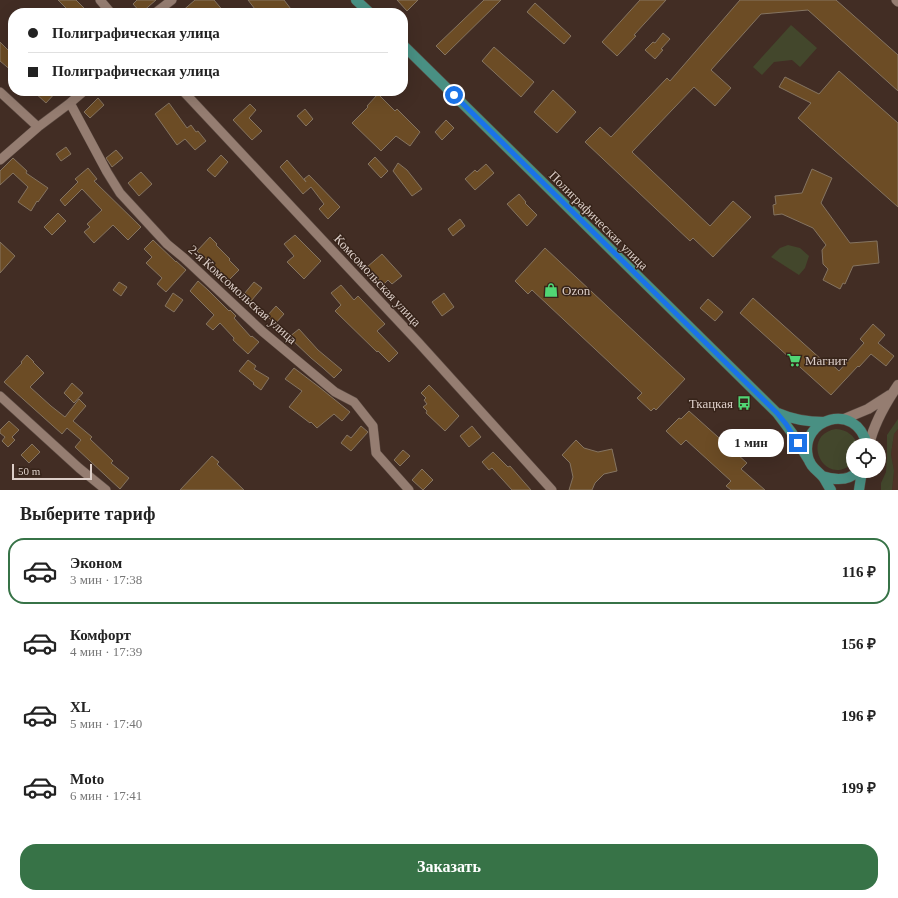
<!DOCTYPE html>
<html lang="ru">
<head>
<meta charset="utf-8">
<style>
  :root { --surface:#fff; --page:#f6f6f6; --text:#222; --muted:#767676; --line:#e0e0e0; --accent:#377347 }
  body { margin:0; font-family:Georgia,serif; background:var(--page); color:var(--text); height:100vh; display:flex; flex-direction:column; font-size:15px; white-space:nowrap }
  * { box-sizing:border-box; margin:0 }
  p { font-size:13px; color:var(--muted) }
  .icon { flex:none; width:22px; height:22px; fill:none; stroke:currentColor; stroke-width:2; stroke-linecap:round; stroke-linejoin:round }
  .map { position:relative; height:490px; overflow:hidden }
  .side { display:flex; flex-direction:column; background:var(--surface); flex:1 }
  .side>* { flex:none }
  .hud { position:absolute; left:8px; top:8px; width:400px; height:88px; border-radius:16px; box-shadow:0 4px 16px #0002; display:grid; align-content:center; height:88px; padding:0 20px; background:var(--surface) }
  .tools { position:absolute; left:846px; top:438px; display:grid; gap:8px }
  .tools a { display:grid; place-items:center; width:40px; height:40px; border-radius:50%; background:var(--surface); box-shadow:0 4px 16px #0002; font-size:20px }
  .scale { position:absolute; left:12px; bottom:10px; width:80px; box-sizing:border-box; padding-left:4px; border:2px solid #dccec8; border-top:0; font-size:11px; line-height:14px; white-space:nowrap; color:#dccec8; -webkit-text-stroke:3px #37241a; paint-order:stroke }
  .end { position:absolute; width:18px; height:18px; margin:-9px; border:5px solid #1a73e8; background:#fff; box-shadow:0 0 0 2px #fff }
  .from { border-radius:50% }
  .bubble { position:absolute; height:28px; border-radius:14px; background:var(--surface); box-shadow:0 4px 16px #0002; font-size:13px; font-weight:700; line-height:28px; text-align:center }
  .hud b { display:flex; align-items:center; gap:14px; height:38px; font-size:15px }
  .hud b+b { border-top:1px solid var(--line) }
  .hud i { width:10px; height:10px; background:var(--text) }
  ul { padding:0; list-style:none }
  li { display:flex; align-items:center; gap:12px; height:66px; margin:0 8px 6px; padding:0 12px; border:2px solid transparent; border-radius:16px }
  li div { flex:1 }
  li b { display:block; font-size:15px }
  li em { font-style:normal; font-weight:700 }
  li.current { border-color:var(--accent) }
  li>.icon { width:36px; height:36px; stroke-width:1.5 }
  h2 { padding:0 20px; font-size:18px; line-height:48px }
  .cta { display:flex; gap:8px; margin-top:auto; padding:8px 20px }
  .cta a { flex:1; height:46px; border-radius:16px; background:var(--accent); color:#fff; font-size:16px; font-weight:700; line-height:46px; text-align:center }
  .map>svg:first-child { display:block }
</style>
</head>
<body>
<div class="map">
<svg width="898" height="490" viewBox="0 0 898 490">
  <rect width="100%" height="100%" fill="#422d24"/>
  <path fill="#4f3427" d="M898,429V490H892L894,471L891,454L894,434Z"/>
  <path fill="#43472c" d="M791,25L817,48L800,67L792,60L774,62L762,75L753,67Z
    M788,245L800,248L809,256L805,268L799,275L771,257L780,248Z
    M898,419V429L894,434L891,454L894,471L892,490H881V483L886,472L887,457V435Z
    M836,429C847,430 854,435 858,445H853V463C824,489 799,435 836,429Z"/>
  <path fill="#6c4c25" stroke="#857461" d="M58,0H76L89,13H71Z
    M137,0H156L141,13L133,4Z
    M195,0H214L225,13H180Z
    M248,0H284L294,13H258Z
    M397,0H418L407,11Z
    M484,0H501L445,55L436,46Z
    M640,0H666L634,35L636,36L617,56L602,42Z
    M740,0H836L898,55V91L808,10L761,14L711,70L731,88L715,106L694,87L632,152L710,226L733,201L751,217L713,257L693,238L690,241L585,142L600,127L611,137L667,78L670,81Z
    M535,3L571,36L564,44L527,12Z
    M663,33L670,39L661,49L663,50L655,59L645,50L653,42L655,43Z
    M0,42L13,55V72L0,61Z
    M494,47L534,82L521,97L482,61Z
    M839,71L898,123V207L798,118L811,103L779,87L785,77L819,94Z
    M553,90L576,112L557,133L534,112Z
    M33,91H57L46,103Z
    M378,94L395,111L397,109L420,132L410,146L396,136L381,151L352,123L368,107L367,106Z
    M98,98L104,105L90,118L84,112Z
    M169,103L187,128L191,125L196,132L198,131L206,141L195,150L185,139L177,145L155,114Z
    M250,104L256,110L249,118L262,131L252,140L233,120Z
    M305,109L313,119L306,126L297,116Z
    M446,120L454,128L442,140L435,132Z
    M66,147L71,154L61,161L56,154Z
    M116,150L123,158L112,167L106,158Z
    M221,155L228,162L215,177L207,170Z
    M375,157L388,171L381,178L368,164Z
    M13,158L27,171L26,173L48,188L38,202L37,201L31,211L18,202L28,187L13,173L0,185V171Z
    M287,160L306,182L304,179L309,175L340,207L328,219L319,209L324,204L311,187L303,194L280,167Z
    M398,163L407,170L422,189L412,196L393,171Z
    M486,164L494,173L475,190L465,179L475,170L477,172Z
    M88,168L97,179L94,181L141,227L128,240L113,225L94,243L84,232L90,227L87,224L102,210L82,189L65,206L60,200L78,182L75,179Z
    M812,169L832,178L821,203L850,243L877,241L879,263L853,266L845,284L843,283L840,289L823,280L828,269L823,264L822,250L826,245L813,228L782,214L774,215L773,205L776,204L775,196L802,193Z
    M141,172L152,184L139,196L128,183Z
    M519,194L526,202L525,203L537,215L527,226L507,204Z
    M58,213L66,221L52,235L44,227Z
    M460,219L465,226L453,236L448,229Z
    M295,235L321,261L304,279L287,262L294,256L284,244Z
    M210,237L217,244L216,245L230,259L229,260L239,270L229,280L197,251Z
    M153,240L176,262V261L186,270L166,292L157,284L162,278L146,263L152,257L144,249Z
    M0,242L15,256L0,273Z
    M545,248L685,379L656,410L654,408L651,411L637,398L642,393L532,290L528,294L515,281Z
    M382,254L402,276L392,284L388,280L383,285L367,267Z
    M198,281L208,290L229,311L230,310L236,316L234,318L251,337L252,336L259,342L248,354L233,340L234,338L220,323L213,330L206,324L214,315L190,291Z
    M119,282L127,287L121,296L113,290Z
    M254,282L262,288L251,301L244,294Z
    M341,285L354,300L358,296L385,324L377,331L398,353L389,362L378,351L377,352L335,311L341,305L331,293Z
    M173,293L183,300L174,312L165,306Z
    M444,293L454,307L442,316L432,302Z
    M753,298L823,361L825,358L839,371L864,343L860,339L873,324L885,335L878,343L894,356L886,366L871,354L859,367L858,366L831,395L740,313Z
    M708,299L723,312L715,321L700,308Z
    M276,306L284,314L275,324L267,316Z
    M299,329L318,350L342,370L334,378L323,368L311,358L289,337Z
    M27,355L34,362H33L44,373L30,387L51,406L65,417L79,399L86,406L73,421L92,437L90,439L113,461L111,463L129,478L120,489L75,447L81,440L67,428L62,434L4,382L22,363L21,362Z
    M248,360L256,366L254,369L269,378L261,390L253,384L254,383L239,371Z
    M294,368L319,387L350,412L342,421L334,414L317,428L311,422L310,423L289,407L302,391L285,379Z
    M72,383L83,393L74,403L64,393Z
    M429,385L459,416L445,431L426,413L427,411L423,407L427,404L424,400L426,398L421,393Z
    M689,411L747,463L741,469L765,490H731L726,486L731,481L686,440L681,445L666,431L679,418L681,419Z
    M9,421L19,430L12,437L15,440L8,447L2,441L5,437L0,433V430Z
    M361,426L368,432L351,451L341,443L347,435L351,438Z
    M472,426L481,437L469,447L460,436Z
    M576,440L584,448L598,452L612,449L617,471L604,474L595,483L592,490H569L573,477L570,463L562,455Z
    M32,444L40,452L29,463L21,455Z
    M403,450L410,456L400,466L394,460Z
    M493,452L508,467L510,466L531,490H512L492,468L489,470L482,462Z
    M212,456L219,462L217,464L244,490H180Z
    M422,469L433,480L423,490L412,480Z"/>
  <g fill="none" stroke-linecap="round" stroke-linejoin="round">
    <defs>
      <path id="street" d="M100,0L111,13
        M896,0L898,2
        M155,13L172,0
        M183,91L418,342L552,490
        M0,92L38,127
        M70,103L107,172L120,193L167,244L184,258L263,332L335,392L354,402L373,426L376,453L409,490
        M0,160L38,127L70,103L84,91
        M0,396L79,468L106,490"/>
      <path id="secondary" d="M844,419L868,409L890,395
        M869,445C874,423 885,404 898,385"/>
      <path id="primary" d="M356,0L370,13
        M403,45L777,413L792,433L810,462
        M778,413C794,420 807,422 824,422
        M822,476C834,480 848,482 858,471
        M831,490C828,486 826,481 823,477C817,470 810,467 808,457C799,419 856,400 867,445
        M859,490L862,471"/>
    </defs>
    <use href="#street" stroke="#5a4941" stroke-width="10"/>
    <use href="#secondary" stroke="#5a4941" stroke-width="11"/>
    <use href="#primary" stroke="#5a4941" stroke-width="11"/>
    <use href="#street" stroke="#957d71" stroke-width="9"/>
    <use href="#secondary" stroke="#957d71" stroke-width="10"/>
    <use href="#primary" stroke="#499083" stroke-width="10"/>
  </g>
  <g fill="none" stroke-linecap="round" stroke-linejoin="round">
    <path stroke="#1a73e8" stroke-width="5" d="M454,95L777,413L786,424L798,443"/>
  </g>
  <defs>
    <symbol id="shop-bare" viewBox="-9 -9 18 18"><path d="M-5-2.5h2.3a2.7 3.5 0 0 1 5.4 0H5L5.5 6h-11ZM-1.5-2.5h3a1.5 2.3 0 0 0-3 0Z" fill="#51d674" stroke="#37241a" stroke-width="2.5" paint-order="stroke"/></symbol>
    <symbol id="supermarket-bare" viewBox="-9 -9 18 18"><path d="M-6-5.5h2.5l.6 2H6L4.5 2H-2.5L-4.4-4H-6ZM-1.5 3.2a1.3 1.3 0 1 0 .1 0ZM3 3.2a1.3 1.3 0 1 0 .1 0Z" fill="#51d674" stroke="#37241a" stroke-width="2.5" paint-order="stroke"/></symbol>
    <symbol id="bus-bare" viewBox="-9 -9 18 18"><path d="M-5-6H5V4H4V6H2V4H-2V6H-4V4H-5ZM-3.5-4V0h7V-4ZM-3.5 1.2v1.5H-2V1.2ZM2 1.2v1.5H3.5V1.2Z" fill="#51d674" stroke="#37241a" stroke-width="2.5" paint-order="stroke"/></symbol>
  </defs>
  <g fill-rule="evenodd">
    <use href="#shop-bare" x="541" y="280" width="20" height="20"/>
    <use href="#supermarket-bare" x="784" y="350" width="20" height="20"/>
    <use href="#bus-bare" x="734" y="393" width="20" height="20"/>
  </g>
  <g text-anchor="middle" stroke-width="3" stroke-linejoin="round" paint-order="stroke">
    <g font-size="13" fill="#dccec8" stroke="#37241a">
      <text transform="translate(599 220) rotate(45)" y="5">Полиграфическая улица</text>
      <text transform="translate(378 280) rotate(47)" y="5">Комсомольская улица</text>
      <text transform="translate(243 294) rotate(42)" y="5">2-я Комсомольская улица</text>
    </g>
    <g font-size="13" fill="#dccec8" stroke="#37241a" text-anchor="start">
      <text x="562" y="295">Ozon</text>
      <text x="805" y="365">Магнит</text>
      <text x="733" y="408" text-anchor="end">Ткацкая</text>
    </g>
  </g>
</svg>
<div class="tools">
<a><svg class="icon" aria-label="locate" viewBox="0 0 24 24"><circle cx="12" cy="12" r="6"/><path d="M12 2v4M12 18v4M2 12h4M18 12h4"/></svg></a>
</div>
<div class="scale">50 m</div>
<i class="end from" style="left:454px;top:95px"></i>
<i class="end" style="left:798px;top:443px"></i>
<div class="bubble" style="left:718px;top:429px;width:66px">1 мин</div>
<div class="hud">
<b><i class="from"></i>Полиграфическая улица</b>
<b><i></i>Полиграфическая улица</b>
</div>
</div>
<section class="side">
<h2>Выберите тариф</h2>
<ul>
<li class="current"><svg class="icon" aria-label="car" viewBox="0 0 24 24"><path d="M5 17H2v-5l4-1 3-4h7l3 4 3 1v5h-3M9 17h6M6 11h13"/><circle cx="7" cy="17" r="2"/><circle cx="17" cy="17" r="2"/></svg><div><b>Эконом</b><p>3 мин · 17:38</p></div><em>116 ₽</em></li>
<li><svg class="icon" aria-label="car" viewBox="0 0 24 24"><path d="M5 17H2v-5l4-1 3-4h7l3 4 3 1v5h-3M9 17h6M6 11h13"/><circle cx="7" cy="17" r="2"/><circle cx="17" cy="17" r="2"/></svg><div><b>Комфорт</b><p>4 мин · 17:39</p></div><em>156 ₽</em></li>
<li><svg class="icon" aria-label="car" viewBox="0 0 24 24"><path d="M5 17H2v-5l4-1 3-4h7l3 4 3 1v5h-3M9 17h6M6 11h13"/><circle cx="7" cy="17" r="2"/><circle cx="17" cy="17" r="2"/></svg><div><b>XL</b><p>5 мин · 17:40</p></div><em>196 ₽</em></li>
<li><svg class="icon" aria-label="car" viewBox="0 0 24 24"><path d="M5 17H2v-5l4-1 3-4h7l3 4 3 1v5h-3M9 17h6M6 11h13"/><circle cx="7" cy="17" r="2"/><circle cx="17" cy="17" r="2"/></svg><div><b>Moto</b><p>6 мин · 17:41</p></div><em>199 ₽</em></li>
</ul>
<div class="cta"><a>Заказать</a></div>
</section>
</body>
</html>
